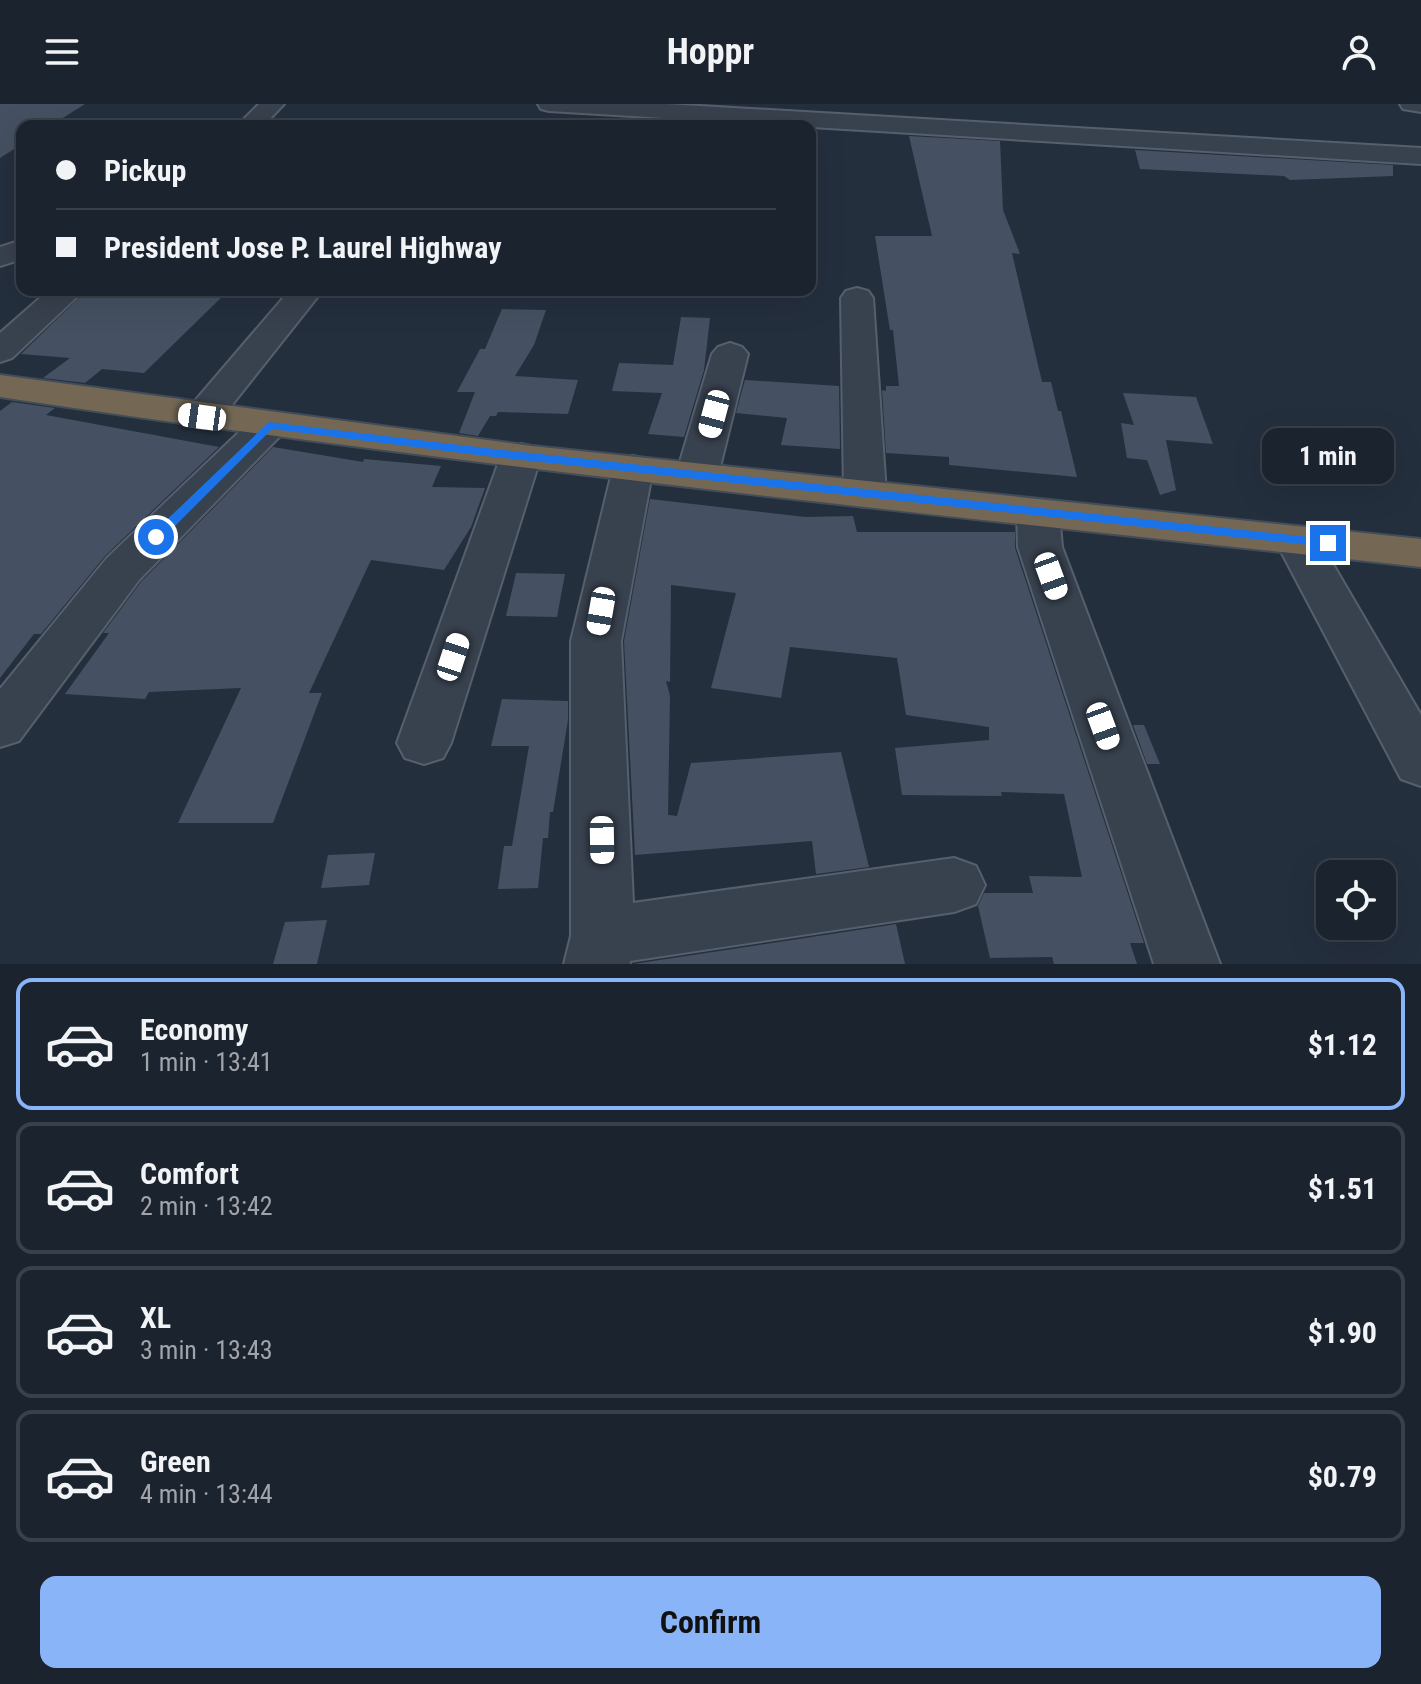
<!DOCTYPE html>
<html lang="en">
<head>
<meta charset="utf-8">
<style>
  :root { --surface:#1b232e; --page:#282f3a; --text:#f1f3f6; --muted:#a0a4aa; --line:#39404a; --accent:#8ab4f8 }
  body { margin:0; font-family:"Roboto Condensed",sans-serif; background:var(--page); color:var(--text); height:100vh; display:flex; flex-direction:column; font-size:30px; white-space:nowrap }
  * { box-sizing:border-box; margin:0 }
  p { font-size:26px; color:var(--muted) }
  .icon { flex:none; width:44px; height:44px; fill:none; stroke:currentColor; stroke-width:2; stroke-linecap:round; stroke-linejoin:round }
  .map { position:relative; height:860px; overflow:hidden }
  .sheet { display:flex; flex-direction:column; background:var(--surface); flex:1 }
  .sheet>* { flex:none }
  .top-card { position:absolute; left:16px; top:16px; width:800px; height:176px; border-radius:16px; box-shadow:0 8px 32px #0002,0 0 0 2px var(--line); display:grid; align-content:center; height:176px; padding:0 40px; background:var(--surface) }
  .controls { position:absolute; left:1316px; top:756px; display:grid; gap:16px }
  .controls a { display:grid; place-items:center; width:80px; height:80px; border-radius:16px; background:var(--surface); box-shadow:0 8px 32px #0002,0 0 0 2px var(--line); font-size:40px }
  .end { position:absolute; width:36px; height:36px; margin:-18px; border:10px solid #1a73e8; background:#fff; box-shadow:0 0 0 4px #fff }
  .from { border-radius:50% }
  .bubble { position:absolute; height:56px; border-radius:16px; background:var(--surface); box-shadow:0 8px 32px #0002,0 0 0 2px var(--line); font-size:26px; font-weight:700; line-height:56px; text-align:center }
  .car { position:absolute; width:24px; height:48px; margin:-24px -12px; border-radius:10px; box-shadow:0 0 6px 2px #0007; background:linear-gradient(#fff 24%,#345 0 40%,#fff 0 76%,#345 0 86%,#fff 0) }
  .top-card b { display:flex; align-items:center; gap:28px; height:76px; font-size:30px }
  .top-card b+b { border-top:2px solid var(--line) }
  .top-card i { width:20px; height:20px; background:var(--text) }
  ul { padding:14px 0 0; list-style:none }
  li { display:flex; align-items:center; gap:24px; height:132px; margin:0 16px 12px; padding:0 24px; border:4px solid var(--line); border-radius:16px }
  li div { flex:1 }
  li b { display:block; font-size:30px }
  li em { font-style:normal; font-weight:700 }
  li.on { border-color:var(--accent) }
  li>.icon { width:72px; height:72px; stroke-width:1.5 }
  .button { display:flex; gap:16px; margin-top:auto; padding:16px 40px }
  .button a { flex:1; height:92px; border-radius:16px; background:var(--accent); color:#111; font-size:32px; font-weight:700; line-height:92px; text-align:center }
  header { display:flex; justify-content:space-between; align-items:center; height:104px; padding:0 40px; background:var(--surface); font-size:36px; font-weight:700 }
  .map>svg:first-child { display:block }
</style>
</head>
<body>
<header><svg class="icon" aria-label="menu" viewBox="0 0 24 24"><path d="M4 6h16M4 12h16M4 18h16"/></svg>Hoppr<svg class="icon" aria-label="person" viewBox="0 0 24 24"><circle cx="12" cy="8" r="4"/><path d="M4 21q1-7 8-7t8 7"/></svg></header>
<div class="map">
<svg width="1421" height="860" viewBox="0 0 1421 860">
  <rect width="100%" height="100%" fill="#242f3e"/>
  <path fill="#455162" d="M0,0H85L50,22H22V40L0,54Z
    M909,32L1000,37L1003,106L1020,150L1012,149L1042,278H1051L1058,307H1061L1077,373L949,361V353L886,349L882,286L886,287V282H899L893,226H890L875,132H932Z
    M1135,46L1393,61V72L1290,76L1284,72L1140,65Z
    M87,186H229L144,269L102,265L85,279L43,274L70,254L21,250Z
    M502,205L546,206L534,241L515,272L578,276L568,310L498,308L496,312H490L478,332L459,329L475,288H457L480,245H485Z
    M681,213L710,214L704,266L684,333L648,330L662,289L612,287L619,259L673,261Z
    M745,276L839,282L840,345L781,341L787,314L736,309Z
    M1123,289L1196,293L1213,340L1166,336L1176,386L1160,391L1147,356L1127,354L1121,319L1134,321Z
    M12,298L55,304L46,311L219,343L105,452L41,530H34L0,574V307Z
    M273,343L363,358L364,355L441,362L432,383L485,384L471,423L444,466L371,456L309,589H322L273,719H178L241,584L149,588L145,595L65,590L109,529H103L141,478Z
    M650,395L805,413L853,412L857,428H1015V444L1144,839H1130L1137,860H1054L1052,853L990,854L978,802L984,789H1033L1029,772L1082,773L1064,690L1001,688L1002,692L902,691L895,644L989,636V623L906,611L897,554L790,543L781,594L711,584L736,489L671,481L670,578L666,577L670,592L668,711L677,712L691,659L841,648L869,763L816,770L812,737L635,751L624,537Z
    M516,469L565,470L557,513L506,512Z
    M502,595L568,597V616L553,708H550L548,734H543L538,784L498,785L504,742H512L529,642H491Z
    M1133,621H1144L1160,660H1147Z
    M375,749L369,781L321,784L328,751Z
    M327,816L317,860H273L285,818Z
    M896,820L905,860H633L884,822Z"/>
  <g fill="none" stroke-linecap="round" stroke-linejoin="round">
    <defs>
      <path id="minor" d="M259,0H284L263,22H237Z
        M538,0H666L1421,44V60L549,7L541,5Z
        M1400,0H1421V8L1403,5Z
        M22,136V155L0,162V143Z
        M857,184L868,187L873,194L886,390L880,399L865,403L850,399L844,390L841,194L846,187Z
        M49,186H84L12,254L0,258V229Z
        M290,186H323L216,321L202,324L188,321L183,313L188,305Z
        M730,239L742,243L748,250L718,371L712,380L697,383L682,380L676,371L712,250L718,243Z
        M269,309L283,313L288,321L283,329L139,476L19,637L0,643V585L107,454L255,313Z
        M521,340L535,343L541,352L451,639L443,654L424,660L405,654L397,639L501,352L507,343Z
        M633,352L647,355L653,364L621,537L633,799L954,754L976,762L985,781L976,800L954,808L630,857V860H564L571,832V537L613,364L619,355Z
        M1038,396L1053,400L1059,409L1062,443L1220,860H1154L1018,443L1017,409L1023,400Z
        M1297,422L1313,426L1421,611V682L1401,675L1275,436L1281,426Z"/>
      <path id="highway" d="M0,271L532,342L1421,435V463C947,412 472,364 0,293Z"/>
    </defs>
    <use href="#minor" stroke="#565f6c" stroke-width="4"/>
    <use href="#highway" stroke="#434c59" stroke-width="4"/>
    <use href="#minor" fill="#38414e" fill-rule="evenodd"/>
    <use href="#highway" fill="#746855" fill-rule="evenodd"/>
  </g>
  <path fill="#1a73e8" d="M269,318L494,345L1328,435L1335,439L1328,443L494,353L272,325L161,436H152V430Z"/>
</svg>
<div class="controls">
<a><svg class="icon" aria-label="locate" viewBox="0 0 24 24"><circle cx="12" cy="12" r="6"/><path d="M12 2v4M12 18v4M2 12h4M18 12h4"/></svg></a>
</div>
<i class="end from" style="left:156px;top:433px"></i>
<i class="end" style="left:1328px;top:439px"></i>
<div class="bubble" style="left:1262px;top:324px;width:132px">1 min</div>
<i class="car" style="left:714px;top:310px;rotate:195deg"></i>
<i class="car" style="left:202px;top:313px;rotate:278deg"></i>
<i class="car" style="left:1051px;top:472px;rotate:160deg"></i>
<i class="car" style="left:601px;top:507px;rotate:190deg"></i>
<i class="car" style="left:453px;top:553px;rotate:18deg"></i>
<i class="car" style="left:1103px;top:622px;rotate:160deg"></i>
<i class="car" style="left:602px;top:736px;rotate:179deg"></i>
<div class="top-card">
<b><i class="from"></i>Pickup</b>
<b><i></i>President Jose P. Laurel Highway</b>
</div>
</div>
<section class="sheet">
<ul>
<li class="on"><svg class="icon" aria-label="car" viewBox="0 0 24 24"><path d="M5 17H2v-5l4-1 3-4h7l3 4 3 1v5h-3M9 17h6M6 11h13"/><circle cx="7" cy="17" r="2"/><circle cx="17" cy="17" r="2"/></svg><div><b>Economy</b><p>1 min · 13:41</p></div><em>$1.12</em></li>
<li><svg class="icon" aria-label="car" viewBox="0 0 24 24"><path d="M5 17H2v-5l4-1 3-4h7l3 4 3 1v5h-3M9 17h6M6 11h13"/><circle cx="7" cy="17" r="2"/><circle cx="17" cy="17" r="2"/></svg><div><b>Comfort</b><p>2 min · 13:42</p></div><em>$1.51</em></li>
<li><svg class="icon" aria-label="car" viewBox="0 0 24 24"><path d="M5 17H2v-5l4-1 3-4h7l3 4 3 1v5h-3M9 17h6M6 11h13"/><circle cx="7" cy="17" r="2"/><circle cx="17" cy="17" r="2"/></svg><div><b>XL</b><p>3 min · 13:43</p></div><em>$1.90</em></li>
<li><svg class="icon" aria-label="car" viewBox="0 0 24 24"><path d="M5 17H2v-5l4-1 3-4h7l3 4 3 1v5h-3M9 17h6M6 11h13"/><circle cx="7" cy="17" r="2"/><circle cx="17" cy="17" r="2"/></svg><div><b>Green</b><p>4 min · 13:44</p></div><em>$0.79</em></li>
</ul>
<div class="button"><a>Confirm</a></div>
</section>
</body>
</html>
